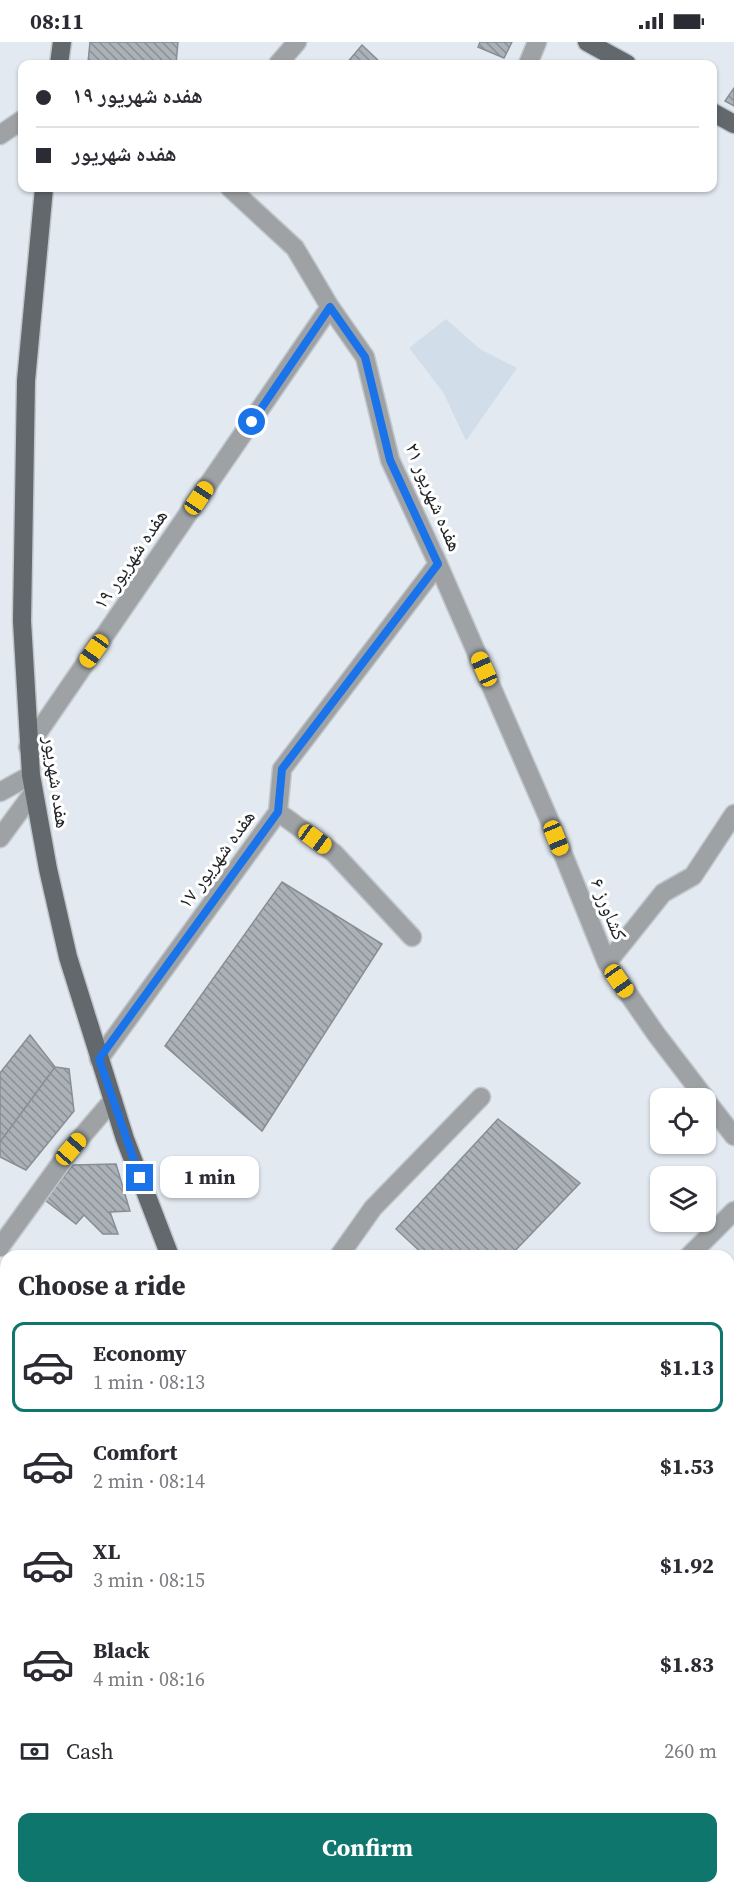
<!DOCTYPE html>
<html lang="en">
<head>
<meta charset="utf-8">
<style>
  :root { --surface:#fff; --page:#f7f7f7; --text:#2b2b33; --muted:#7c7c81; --line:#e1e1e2; --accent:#0f766e }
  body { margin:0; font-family:"Source Serif 4","Noto Naskh Arabic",serif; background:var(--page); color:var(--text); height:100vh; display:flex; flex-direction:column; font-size:22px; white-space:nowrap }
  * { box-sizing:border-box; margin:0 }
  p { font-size:20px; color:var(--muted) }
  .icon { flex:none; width:33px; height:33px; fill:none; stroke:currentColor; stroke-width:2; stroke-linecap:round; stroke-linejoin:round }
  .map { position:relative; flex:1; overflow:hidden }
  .sheet { position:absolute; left:0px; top:1208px; width:735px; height:644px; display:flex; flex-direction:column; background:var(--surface); border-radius:18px 18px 0 0; box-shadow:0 2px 4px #0004 }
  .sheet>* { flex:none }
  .guide { position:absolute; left:18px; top:18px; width:699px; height:132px; border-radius:12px; box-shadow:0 2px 4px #0004; display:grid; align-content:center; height:132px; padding:0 18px; background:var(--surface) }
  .controls { position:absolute; left:650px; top:1046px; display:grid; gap:12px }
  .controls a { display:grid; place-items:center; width:66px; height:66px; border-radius:12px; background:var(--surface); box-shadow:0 2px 4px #0004; font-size:30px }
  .end { position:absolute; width:27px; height:27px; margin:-14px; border:8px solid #1a73e8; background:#fff; box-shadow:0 0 0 3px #fff }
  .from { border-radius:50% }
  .bubble { position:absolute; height:42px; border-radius:12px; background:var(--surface); box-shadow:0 2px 4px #0004; font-size:20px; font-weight:700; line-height:42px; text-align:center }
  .car { position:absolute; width:18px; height:36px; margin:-18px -9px; border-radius:8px; box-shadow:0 0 4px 2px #0007; background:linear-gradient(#f5c518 24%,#345 0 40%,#f5c518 0 76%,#345 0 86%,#f5c518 0) }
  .guide b { display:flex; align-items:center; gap:21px; height:57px; font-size:22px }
  .guide b+b { border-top:2px solid var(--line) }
  .guide i { width:15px; height:15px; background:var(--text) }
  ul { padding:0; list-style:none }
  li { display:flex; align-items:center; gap:18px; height:90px; margin:0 12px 9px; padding:0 6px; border:3px solid transparent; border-radius:12px }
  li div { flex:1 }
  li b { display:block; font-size:22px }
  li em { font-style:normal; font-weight:700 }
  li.selected { border-color:var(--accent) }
  li>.icon { width:54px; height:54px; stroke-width:1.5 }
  h2 { padding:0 18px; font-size:27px; line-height:72px }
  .pay { display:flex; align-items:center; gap:15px; height:66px; padding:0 18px; font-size:22px }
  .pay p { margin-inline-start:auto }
  .primary-button { display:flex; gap:12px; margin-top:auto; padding:12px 18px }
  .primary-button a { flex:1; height:69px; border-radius:12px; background:var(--accent); color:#fff; font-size:24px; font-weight:700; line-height:69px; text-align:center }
  .status { display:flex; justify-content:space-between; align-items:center; height:42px; padding:0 30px; background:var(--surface); direction:ltr }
  .status svg { height:16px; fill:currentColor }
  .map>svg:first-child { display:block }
</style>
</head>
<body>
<div class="status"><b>08:11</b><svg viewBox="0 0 49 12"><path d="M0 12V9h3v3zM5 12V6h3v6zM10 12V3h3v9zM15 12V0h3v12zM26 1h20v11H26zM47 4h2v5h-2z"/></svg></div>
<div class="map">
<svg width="734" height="1850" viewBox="0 0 734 1850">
  <defs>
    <pattern id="building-back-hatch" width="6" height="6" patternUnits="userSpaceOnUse" patternTransform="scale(1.5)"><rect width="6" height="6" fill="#aab1b7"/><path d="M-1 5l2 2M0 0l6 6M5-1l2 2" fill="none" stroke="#8a9095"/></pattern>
  </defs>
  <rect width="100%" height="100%" fill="#e2e9f0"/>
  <path fill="#d1deea" d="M446,277L480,307L517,326L466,399L443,350L409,306Z"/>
  <path fill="url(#building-back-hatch)" stroke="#878e94" stroke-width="1.5" d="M90,0H178L176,22H106L88,20Z
    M480,0H512L504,16L478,5Z
    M362,3L382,22H346Z
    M734,46V64L725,59Z
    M282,840L382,902L262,1089L165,1004Z
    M30,993L55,1025L0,1100V1031Z
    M55,1025L69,1027L74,1069L26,1128L0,1115V1100Z
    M498,1077L580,1141L510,1214H425L396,1187Z
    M116,1122L130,1169L110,1170L118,1192H103L84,1173L76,1182L45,1158L73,1123Z"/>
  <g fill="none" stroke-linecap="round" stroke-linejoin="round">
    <defs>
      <path id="minor" d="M278,22L297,0
        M528,22L537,0
        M0,93L22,78
        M230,146L295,206L330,265L365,315L390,418L438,522L548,775L607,921L656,992L705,1056
        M28,705L330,265
        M0,750L31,733
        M278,770L334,811L412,895
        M0,796L33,751
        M607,921L663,851L693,834L734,772
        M99,1017L278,770L282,727L438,522
        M705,1057L734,1094
        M0,1205L71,1107L113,1058
        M339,1214L373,1166L481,1055
        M689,1214L734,1169
        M729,1686L734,1690
        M0,1789L6,1792
        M100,1845H102"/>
      <path id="major" d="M587,0L627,22
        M59,22L62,0
        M712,70L734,82
        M44,146L26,339L22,579L31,733L48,827L68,915L125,1097L170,1214
        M390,1845L392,1850"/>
    </defs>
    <use href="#minor" stroke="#bfc6cc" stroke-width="21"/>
    <use href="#major" stroke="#bfc6cc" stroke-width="21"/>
    <use href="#minor" stroke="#9fa2a4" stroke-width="18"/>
    <use href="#major" stroke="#62686c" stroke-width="18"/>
  </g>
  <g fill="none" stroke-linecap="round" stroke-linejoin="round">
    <path stroke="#1a73e8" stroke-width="8" d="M140,1136L99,1017L278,770L282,727L438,522L390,418L365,315L330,265L252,380"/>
  </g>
  <g text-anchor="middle" stroke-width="6" stroke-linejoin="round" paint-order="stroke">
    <g font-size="20" fill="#212426" stroke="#fff">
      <text transform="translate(434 455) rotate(67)" y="7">هفده شهریور ۲۱</text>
      <text transform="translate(130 517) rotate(-56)" y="7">هفده شهریور ۱۹</text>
      <text transform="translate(57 740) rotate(82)" y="7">هفده شهریور</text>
      <text transform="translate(216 817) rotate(-54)" y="7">هفده شهریور ۱۷</text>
      <text transform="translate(609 867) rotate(68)" y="7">کشاورز ۶</text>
    </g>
  </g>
</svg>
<div class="controls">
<a><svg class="icon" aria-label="locate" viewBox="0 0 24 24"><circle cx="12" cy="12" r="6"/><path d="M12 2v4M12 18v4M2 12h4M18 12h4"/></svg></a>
<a><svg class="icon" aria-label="layers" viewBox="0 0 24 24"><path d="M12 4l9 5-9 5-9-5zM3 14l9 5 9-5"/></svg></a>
</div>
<i class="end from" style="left:252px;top:380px"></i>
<i class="end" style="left:140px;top:1136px"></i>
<div class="bubble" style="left:160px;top:1114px;width:99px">1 min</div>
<i class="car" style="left:199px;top:456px;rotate:34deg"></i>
<i class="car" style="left:94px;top:609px;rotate:215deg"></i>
<i class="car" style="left:484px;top:627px;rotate:336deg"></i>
<i class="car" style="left:556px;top:796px;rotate:158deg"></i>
<i class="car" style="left:315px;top:797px;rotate:126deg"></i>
<i class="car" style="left:619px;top:939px;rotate:145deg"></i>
<i class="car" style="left:71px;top:1107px;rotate:41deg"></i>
<div class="guide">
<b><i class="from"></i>هفده شهریور ۱۹</b>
<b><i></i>هفده شهریور</b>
</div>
<section class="sheet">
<h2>Choose a ride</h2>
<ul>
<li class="selected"><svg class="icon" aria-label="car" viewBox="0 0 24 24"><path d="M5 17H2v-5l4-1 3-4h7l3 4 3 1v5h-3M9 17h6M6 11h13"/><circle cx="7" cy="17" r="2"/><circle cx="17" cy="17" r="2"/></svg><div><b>Economy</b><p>1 min · 08:13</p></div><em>$1.13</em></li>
<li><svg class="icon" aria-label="car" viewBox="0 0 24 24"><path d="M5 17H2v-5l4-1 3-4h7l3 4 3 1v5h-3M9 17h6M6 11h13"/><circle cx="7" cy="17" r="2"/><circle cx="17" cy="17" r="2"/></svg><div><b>Comfort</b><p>2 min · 08:14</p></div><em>$1.53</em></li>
<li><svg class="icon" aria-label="car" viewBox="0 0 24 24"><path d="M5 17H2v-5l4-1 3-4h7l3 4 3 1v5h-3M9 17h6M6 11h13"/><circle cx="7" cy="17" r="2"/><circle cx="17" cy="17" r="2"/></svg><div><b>XL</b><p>3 min · 08:15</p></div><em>$1.92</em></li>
<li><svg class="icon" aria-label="car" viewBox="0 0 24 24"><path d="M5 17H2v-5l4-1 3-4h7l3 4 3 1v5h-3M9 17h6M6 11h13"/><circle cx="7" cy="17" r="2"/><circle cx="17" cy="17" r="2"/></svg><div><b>Black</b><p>4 min · 08:16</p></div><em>$1.83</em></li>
</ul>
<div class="pay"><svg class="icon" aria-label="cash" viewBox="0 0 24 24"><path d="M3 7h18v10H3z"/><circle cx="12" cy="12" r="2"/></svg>Cash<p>260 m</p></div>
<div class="primary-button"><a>Confirm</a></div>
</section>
</div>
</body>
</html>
